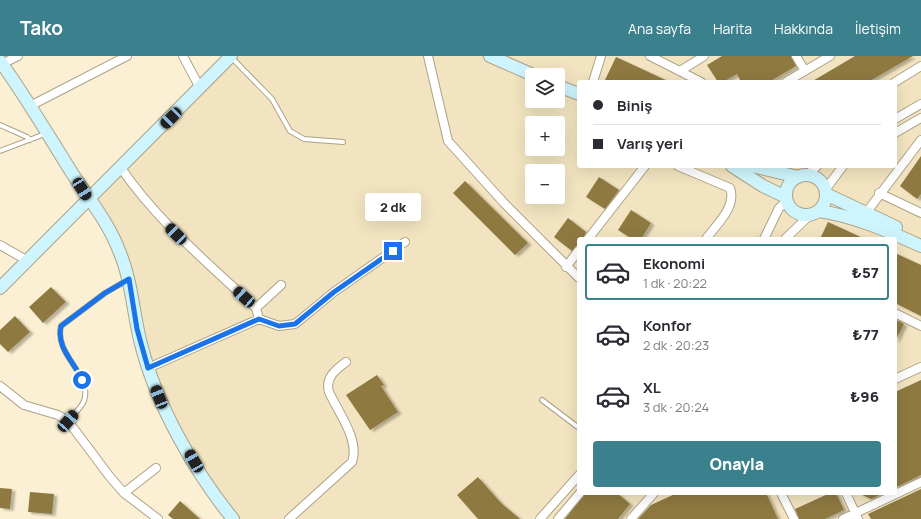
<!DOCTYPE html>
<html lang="tr">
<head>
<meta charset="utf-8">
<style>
  :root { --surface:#fff; --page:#f2f2f3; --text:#2b2b33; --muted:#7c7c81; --line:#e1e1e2; --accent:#3b808d }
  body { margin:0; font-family:Manrope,sans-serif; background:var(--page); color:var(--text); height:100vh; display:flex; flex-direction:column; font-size:15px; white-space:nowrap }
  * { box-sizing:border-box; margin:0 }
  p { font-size:13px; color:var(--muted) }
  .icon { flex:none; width:22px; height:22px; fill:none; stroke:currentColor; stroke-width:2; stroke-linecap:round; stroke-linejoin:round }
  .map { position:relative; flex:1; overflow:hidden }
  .panel { position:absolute; left:577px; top:181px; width:320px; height:258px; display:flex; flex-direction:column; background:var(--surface); border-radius:4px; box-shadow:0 4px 16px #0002 }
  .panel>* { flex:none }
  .banner { position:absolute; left:577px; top:24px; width:320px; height:88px; border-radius:4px; box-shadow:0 4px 16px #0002; display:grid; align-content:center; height:88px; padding:0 16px; background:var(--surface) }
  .tools { position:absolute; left:525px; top:12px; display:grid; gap:8px }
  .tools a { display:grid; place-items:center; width:40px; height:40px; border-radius:4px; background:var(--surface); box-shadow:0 4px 16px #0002; font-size:20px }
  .end { position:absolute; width:18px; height:18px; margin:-9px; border:5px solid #1a73e8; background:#fff; box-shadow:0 0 0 2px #fff }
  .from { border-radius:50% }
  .bubble { position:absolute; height:28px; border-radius:4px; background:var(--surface); box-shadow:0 4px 16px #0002; font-size:13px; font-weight:800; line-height:28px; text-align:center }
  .car { position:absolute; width:12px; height:24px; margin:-12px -6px; border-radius:5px; box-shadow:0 0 3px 1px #0007; background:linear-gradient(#222 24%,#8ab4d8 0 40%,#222 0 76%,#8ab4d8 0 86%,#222 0) }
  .banner b { display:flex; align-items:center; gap:14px; height:38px; font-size:15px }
  .banner b+b { border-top:1px solid var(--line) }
  .banner i { width:10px; height:10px; background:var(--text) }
  ul { padding:7px 0 0; list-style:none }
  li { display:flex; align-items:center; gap:12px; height:56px; margin:0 8px 6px; padding:0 8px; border:2px solid transparent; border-radius:4px }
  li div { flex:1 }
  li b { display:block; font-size:15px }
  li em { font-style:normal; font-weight:800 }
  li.selected { border-color:var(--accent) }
  li>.icon { width:36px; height:36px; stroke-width:1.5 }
  .primary-button { display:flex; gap:8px; margin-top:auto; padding:8px 16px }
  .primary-button a { flex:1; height:46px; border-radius:4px; background:var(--accent); color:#fff; font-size:16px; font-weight:800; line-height:46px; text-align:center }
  header { display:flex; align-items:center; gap:24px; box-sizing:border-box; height:56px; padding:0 20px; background:var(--accent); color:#fff }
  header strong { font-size:19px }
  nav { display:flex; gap:22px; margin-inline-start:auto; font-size:14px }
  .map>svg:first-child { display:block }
</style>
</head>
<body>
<header>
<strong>Tako</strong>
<nav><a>Ana sayfa</a><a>Harita</a><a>Hakkında</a><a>İletişim</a></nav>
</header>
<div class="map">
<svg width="921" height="463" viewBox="0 0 921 463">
  <defs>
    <filter id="shadow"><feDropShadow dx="3.5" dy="2" stdDeviation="1" flood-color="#0004"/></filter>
  </defs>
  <rect width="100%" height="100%" fill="#fbf0d3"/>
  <path fill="#f2e4c0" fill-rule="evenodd" d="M231,0H921V463H233L159,341L133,243L92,146ZM532,19H558V45H532ZM579,26H895V110H579ZM532,67H558V93H532ZM532,115H558V141H532ZM579,183H895V437H579Z"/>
  <path fill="#8e7940" filter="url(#shadow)" d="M722,0H791L796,10L769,26H741L737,18L723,26H718L707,9Z
    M855,0H913L868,26H811Z
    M616,1L670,26H604Z
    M921,100V138L917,143L900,130Z
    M599,121L619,134L605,153L586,141Z
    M465,125L528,187L515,199L453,137Z
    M631,154L651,167L641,183H632L618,174Z
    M568,162L586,176L583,183H579L578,189L572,195L554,181Z
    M828,166L865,183H820Z
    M895,197L921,209V260L895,247Z
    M51,231L66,246L43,267L29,251Z
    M15,260L30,276L8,296L0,288V274Z
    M895,263L904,268L895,286Z
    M377,319L384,329L381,330L398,356L370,374L346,339Z
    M921,324V419L895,432V336Z
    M478,421L501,447L520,463H478L457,439Z
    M0,432L12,433L10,453L0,452Z
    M921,433V463H871L868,458Z
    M30,436L54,438L52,458L28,456Z
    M585,437H617L630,448L618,463H565Z
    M677,437H766L778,463H638L651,449Z
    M830,437H836L844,454L825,463H799L795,453Z
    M858,437H884L871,443Z
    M180,445L191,455L200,463H173L168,459Z"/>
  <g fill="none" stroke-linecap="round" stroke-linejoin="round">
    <defs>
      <path id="lane" d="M232,2L272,43L290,75L304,83L343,86
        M0,69L27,81L30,84
        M0,95L45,78
        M542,344L579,372
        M68,365C73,359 81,352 84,345C93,318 54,300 61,270L105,237L126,225"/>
      <path id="street" d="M183,0L200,32
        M428,0L448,85L504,147L579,222
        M650,0L701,26
        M796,0L805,15
        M2,8L18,0
        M680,15L704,0
        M593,26L601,0
        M786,26L830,0
        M895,26L921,10
        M30,50L127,0
        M895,63L921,48
        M895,77L921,62
        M678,110L730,132C737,151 716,169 706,183
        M121,112C158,166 208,207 256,252L259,263
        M807,119L817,110
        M825,134L843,110
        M879,137L921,157
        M866,157L921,84
        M588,183L645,110
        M764,183L779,152L787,145
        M785,183L810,159
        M0,189L28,205
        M566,211L579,194
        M256,252L281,229
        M895,257L921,270
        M148,312L259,263L279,270L295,268L334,236L405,186
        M895,323L921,311
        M0,330L24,349L58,359L68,365L110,421L124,437L158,463
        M124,437L156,412
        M781,437L794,463
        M846,437L858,463
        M289,463L352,406C360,384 338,356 329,336C325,322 335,314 346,306
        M540,463L579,419
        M558,463L580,437
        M631,463L654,437
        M843,463L921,426"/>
      <path id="secondary" d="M490,0L533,19
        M0,5C26,41 48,79 72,117C89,143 109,167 120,197C132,226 133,257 141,288C156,348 194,415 233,463
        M558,30L579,38
        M732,110L763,130L786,141
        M752,110L798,121
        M786 139a20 20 0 1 1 40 0a20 20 0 1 1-40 0Z
        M826,138L896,171
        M819,155C854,160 888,175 921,190
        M0,232L231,0"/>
    </defs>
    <use href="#lane" stroke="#aca287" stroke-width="6"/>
    <use href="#street" stroke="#aca287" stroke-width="10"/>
    <use href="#secondary" stroke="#aca287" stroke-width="14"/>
    <use href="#lane" stroke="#fff" stroke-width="4"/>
    <use href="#street" stroke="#fff" stroke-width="8"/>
    <use href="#secondary" stroke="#cef5fd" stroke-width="12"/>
  </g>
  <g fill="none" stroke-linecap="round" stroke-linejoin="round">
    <path stroke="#1a73e8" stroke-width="5" d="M82,324C74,305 56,292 61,270L105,237L129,223L137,273L148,312L259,263L279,270L295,268L334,236L393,195"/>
  </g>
</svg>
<div class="tools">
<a><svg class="icon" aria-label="layers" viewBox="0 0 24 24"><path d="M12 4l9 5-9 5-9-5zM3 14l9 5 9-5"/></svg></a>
<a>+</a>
<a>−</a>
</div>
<i class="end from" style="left:82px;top:324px"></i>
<i class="end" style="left:393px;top:195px"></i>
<div class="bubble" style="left:365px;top:137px;width:56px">2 dk</div>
<i class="car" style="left:171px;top:62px;rotate:225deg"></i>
<i class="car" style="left:82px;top:133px;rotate:148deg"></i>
<i class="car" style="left:176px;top:178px;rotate:315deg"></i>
<i class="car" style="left:244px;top:241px;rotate:312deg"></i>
<i class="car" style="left:159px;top:341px;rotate:338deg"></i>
<i class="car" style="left:68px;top:365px;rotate:41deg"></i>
<i class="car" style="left:194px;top:405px;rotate:330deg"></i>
<div class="banner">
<b><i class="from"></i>Biniş</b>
<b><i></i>Varış yeri</b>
</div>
<section class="panel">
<ul>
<li class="selected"><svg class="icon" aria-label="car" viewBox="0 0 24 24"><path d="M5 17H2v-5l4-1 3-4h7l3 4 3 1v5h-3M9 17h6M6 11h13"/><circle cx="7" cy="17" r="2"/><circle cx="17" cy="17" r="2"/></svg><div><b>Ekonomi</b><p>1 dk · 20:22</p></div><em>₺57</em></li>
<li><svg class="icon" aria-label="car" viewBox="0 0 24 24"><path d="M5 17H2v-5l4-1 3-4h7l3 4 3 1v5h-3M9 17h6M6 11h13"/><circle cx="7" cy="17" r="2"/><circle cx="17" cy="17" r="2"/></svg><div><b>Konfor</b><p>2 dk · 20:23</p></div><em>₺77</em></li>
<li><svg class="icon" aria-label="car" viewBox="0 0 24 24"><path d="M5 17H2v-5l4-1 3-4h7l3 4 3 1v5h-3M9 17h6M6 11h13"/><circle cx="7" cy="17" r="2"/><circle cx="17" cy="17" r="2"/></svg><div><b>XL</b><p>3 dk · 20:24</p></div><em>₺96</em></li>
</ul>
<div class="primary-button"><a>Onayla</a></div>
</section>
</div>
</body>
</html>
